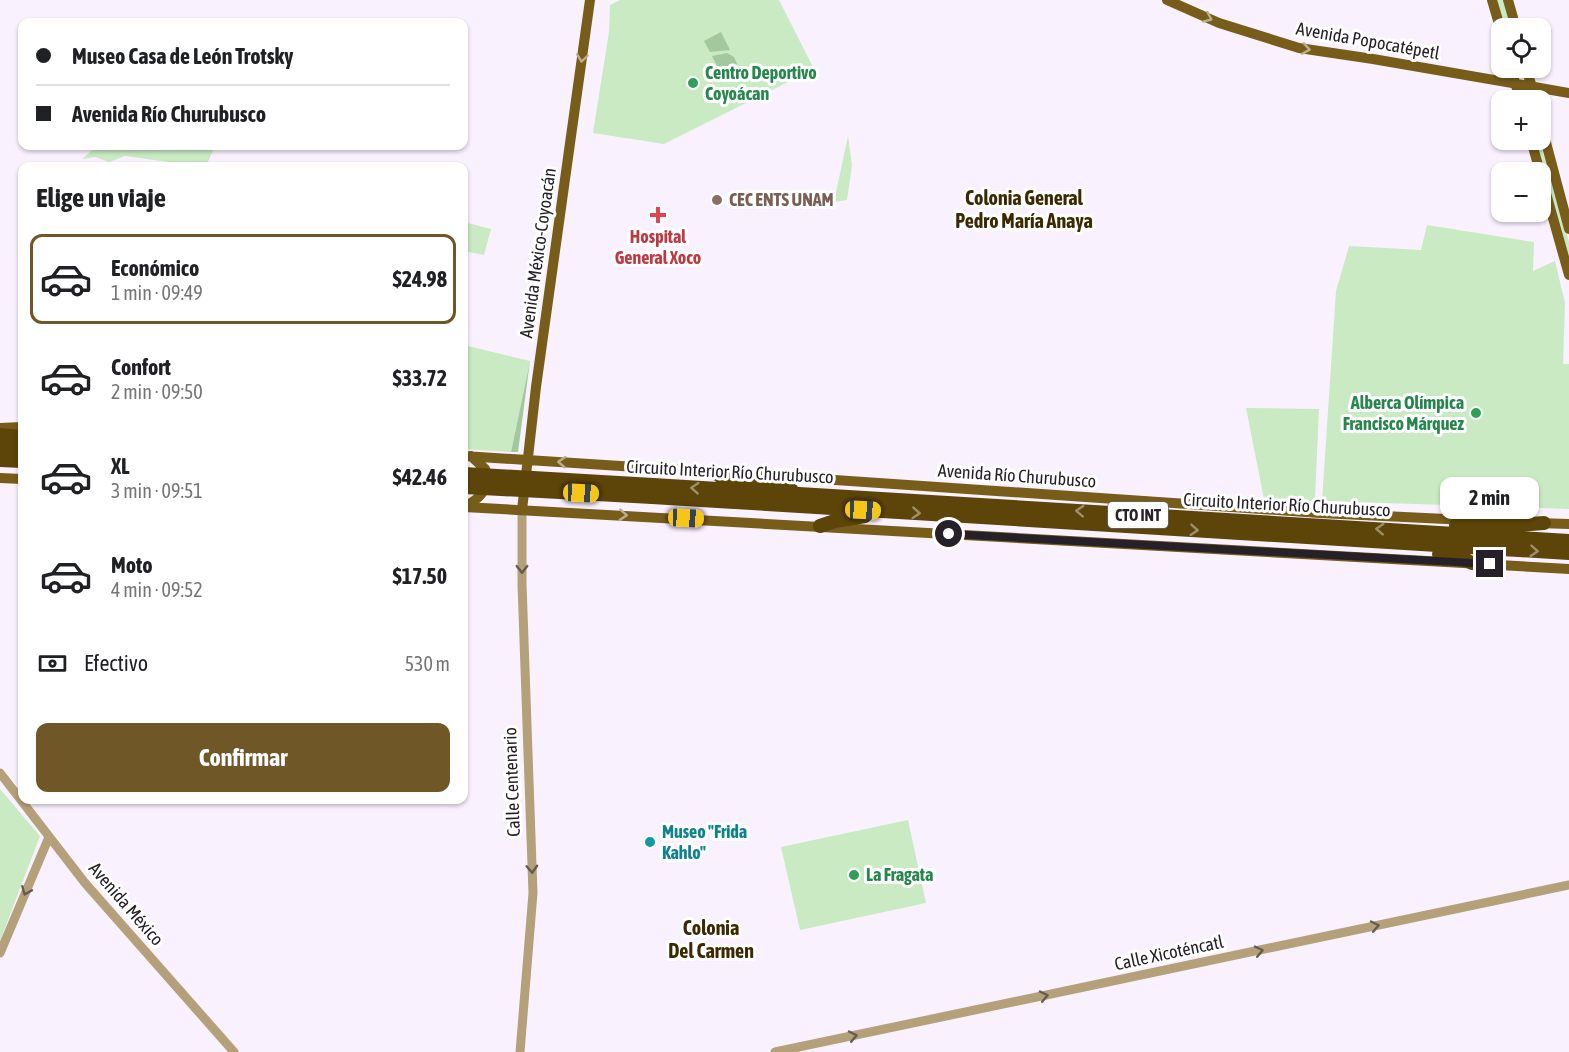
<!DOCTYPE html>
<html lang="es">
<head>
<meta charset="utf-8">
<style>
  :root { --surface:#fff; --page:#f2f2f2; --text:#202124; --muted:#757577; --line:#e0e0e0; --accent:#6f5728 }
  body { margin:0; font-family:"Asap Condensed",sans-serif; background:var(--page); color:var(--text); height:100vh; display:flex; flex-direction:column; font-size:22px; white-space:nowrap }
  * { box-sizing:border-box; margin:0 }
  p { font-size:20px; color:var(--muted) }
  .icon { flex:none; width:33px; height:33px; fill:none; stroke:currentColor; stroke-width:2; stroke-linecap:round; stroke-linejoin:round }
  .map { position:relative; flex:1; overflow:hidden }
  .side { position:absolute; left:18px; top:162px; width:450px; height:642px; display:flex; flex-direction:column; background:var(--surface); border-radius:12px; box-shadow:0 2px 4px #0004 }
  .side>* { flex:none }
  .guide { position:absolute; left:18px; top:18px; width:450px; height:132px; border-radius:12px; box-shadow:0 2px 4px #0004; display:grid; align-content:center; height:132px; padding:0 18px; background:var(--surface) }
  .buttons { position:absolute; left:1491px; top:18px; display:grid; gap:12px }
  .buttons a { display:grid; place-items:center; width:60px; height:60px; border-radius:12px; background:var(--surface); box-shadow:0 2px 4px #0004; font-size:30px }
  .end { position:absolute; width:27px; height:27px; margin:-14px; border:8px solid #262129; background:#fff; box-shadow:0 0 0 3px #fff }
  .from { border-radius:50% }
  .bubble { position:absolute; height:42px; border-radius:12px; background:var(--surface); box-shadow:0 2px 4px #0004; font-size:20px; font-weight:700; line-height:42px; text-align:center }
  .car { position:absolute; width:18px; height:36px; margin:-18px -9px; border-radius:8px; box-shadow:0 0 4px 2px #0007; background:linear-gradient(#f5c518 24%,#345 0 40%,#f5c518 0 76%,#345 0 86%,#f5c518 0) }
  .guide b { display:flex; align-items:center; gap:21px; height:57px; font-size:22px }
  .guide b+b { border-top:2px solid var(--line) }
  .guide i { width:15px; height:15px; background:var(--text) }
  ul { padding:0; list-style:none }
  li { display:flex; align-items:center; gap:18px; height:90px; margin:0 12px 9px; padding:0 6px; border:3px solid transparent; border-radius:12px }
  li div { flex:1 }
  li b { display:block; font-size:22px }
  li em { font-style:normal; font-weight:700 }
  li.on { border-color:var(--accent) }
  li>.icon { width:54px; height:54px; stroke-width:1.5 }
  h2 { padding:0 18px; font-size:27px; line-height:72px }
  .pay { display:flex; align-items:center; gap:15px; height:66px; padding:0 18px; font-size:22px }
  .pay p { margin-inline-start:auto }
  .primary-button { display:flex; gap:12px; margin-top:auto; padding:12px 18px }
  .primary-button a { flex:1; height:69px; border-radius:12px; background:var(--accent); color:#fff; font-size:24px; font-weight:700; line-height:69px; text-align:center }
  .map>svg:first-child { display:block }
</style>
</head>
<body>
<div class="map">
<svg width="1569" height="1052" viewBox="0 0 1569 1052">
  <rect width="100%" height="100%" fill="#faf1ff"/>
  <path fill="#c9eac3" d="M620,0H779L814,69L664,144L593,133L609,32L610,5Z
    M1497,0H1504L1512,28H1504Z
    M848,136L852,165L847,200L834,202Z
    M1536,140H1538L1543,152L1569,242V260Z
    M97,146H215L206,166H190V165L125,156L109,162L95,157L82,159Z
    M464,222L491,229L484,255L464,251Z
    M1427,225L1534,242L1533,271L1555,261L1565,303L1563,364H1569V509L1322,501L1336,291L1349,246L1421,250Z
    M464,345L530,361L511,452L464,449Z
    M1246,408L1319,409L1315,499C1300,508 1281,506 1265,504Z
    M0,789L40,836L0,941Z
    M908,820L926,903L800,930L781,847Z"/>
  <path fill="#a4c89d" d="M721,32L730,50L710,52L704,41Z
    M727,53L734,57L737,64L732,68L734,73L723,77L712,56Z
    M530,361L518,452H511Z"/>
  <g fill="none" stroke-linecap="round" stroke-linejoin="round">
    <path stroke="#b4a179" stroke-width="9" d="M0,773L85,883L234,1052
      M0,953L49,837
      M520,1052L533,893L522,584V510
      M775,1052L1569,885"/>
    <path stroke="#785c1a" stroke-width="10" d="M1167,0L1219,23L1299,48L1373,59L1569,93
      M1492,0L1502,34
      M1508,0L1516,28
      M1511,68L1520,100
      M1526,68L1536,100
      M1540,120L1569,229
      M1531,140L1569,275
      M0,428L22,427
      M464,456L745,474
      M761,475L1320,513L1467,520
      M0,478L22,479
      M464,507L1569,569
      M464,507C481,498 490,489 485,469L471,456
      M522,510L536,387L590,0
      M1536,523L1569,524"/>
    <path stroke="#5d4509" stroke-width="14" d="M0,435L22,437
      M0,446L22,447
      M0,460L22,461
      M714,472L727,480L774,483L791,489
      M653,485L1569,541
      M652,497L1569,553
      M1456,525L1504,526L1544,523
      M820,526L835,521L865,516
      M1439,554H1453L1472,563"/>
    <path stroke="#5d4509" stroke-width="14" d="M464,474L653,485
      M464,487L652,497"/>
  </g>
  <defs><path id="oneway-chevron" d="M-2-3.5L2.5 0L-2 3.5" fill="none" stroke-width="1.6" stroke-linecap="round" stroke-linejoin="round" transform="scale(1.5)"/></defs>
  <g stroke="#bcae8c">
    <use href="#oneway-chevron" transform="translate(1208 18) rotate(24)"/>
    <use href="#oneway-chevron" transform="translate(1306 49) rotate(9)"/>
    <use href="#oneway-chevron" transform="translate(582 58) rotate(98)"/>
    <use href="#oneway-chevron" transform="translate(562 462) rotate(-176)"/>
    <use href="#oneway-chevron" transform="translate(623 515) rotate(3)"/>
  </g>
  <g stroke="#9e8f6b">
    <use href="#oneway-chevron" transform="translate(695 488) rotate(-176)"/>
    <use href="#oneway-chevron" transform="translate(1080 511) rotate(-177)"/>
    <use href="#oneway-chevron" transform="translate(916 513) rotate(4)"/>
    <use href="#oneway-chevron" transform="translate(1380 529) rotate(-177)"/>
    <use href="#oneway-chevron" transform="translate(1194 530) rotate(4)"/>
    <use href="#oneway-chevron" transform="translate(1534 551) rotate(4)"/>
  </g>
  <g stroke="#665b4d">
    <use href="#oneway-chevron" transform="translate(522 569) rotate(90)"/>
    <use href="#oneway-chevron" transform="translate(532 869) rotate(87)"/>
    <use href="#oneway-chevron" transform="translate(26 891) rotate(113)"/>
    <use href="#oneway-chevron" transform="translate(1375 926) rotate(-12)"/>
    <use href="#oneway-chevron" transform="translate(1259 951) rotate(-12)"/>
    <use href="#oneway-chevron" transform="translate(1044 996) rotate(-12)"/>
    <use href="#oneway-chevron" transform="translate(853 1036) rotate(-12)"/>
  </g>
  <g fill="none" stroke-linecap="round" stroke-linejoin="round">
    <path stroke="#262129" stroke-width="8" d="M949,534L1490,564"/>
  </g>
  <g fill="#2e9e5b" stroke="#fff" stroke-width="2">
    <circle cx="693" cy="83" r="6"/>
    <circle cx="1476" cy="413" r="6"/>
    <circle cx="854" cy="875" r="6"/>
  </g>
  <circle fill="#8d6e63" stroke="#fff" stroke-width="2" cx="717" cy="200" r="6"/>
  <path fill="#e0444e" stroke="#fff" stroke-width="2" d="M655 206h6v6h6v6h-6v6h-6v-6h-6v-6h6z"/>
  <circle fill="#0f9aa8" stroke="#fff" stroke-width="2" cx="650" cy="842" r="6"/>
  <g text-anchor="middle" stroke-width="6" stroke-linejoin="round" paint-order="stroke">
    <rect fill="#fff" stroke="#676469" stroke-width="1.5" x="1108" y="502" width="60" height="26" rx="4.5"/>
    <g font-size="16" font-weight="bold" fill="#262129">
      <text x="1138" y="521">CTO INT</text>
    </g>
    <g font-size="18" fill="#262129" stroke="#fff">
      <text transform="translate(1368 41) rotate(10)" y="6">Avenida Popocatépetl</text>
      <text transform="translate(538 253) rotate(-82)" y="6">Avenida México-Coyoacán</text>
      <text transform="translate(730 472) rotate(3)" y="6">Circuito Interior Río Churubusco</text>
      <text transform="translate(1017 476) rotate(4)" y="6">Avenida Río Churubusco</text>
      <text transform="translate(1287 505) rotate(3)" y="6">Circuito Interior Río Churubusco</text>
      <text transform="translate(512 782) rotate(-92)" y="6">Calle Centenario</text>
      <text transform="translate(126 904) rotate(49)" y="6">Avenida México</text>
      <text transform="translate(1169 953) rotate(-12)" y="6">Calle Xicoténcatl</text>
    </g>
    <g font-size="18" font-weight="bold" fill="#27864d" stroke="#fff" text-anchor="start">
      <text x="705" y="79">Centro Deportivo<tspan x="705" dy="21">Coyoácan</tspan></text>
      <text x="1464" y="409" text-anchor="end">Alberca Olímpica<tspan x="1464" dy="21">Francisco Márquez</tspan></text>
      <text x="866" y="881">La Fragata</text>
    </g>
    <g font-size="18" font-weight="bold" fill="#785e54" stroke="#fff" text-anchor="start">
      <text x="729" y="206">CEC ENTS UNAM</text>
    </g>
    <g font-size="18" font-weight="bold" fill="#be3a42" stroke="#fff">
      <text x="658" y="243">Hospital<tspan x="658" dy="21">General Xoco</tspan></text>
    </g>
    <g font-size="18" font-weight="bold" fill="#0d838f" stroke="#fff" text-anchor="start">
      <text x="662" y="838">Museo "Frida<tspan x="662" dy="21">Kahlo"</tspan></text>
    </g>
    <g font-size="20" font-weight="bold" fill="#3b2901" stroke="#fff">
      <text x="1024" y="205">Colonia General<tspan x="1024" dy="23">Pedro María Anaya</tspan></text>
      <text x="711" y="935">Colonia<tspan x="711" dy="23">Del Carmen</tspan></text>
    </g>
  </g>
</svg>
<div class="buttons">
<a><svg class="icon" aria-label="locate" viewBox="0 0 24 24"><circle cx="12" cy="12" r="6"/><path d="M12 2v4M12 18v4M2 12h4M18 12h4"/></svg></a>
<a>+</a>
<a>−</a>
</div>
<i class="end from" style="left:949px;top:534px"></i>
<i class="end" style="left:1490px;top:564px"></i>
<div class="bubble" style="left:1440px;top:477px;width:99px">2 min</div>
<i class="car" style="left:581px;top:493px;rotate:93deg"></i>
<i class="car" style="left:863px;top:510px;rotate:93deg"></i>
<i class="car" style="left:686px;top:518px;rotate:93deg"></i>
<div class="guide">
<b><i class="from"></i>Museo Casa de León Trotsky</b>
<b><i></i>Avenida Río Churubusco</b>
</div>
<section class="side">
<h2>Elige un viaje</h2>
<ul>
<li class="on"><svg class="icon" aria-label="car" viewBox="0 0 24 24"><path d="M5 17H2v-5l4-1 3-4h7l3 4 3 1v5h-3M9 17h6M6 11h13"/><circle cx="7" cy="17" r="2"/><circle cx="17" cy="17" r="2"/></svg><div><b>Económico</b><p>1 min · 09:49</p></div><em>$24.98</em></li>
<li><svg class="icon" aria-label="car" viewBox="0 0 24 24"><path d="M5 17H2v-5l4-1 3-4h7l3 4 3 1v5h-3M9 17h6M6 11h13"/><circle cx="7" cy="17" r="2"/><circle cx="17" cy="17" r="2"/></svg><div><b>Confort</b><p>2 min · 09:50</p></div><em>$33.72</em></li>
<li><svg class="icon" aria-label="car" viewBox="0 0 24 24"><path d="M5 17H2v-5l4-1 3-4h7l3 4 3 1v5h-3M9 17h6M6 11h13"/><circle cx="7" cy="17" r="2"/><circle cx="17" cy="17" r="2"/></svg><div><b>XL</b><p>3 min · 09:51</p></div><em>$42.46</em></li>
<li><svg class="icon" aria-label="car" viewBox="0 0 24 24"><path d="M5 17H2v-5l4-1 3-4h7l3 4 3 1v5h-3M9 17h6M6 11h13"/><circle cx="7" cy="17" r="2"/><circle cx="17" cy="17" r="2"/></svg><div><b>Moto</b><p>4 min · 09:52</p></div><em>$17.50</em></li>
</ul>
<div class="pay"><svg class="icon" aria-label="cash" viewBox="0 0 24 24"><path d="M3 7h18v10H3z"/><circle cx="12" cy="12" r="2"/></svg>Efectivo<p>530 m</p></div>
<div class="primary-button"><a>Confirmar</a></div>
</section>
</div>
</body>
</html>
